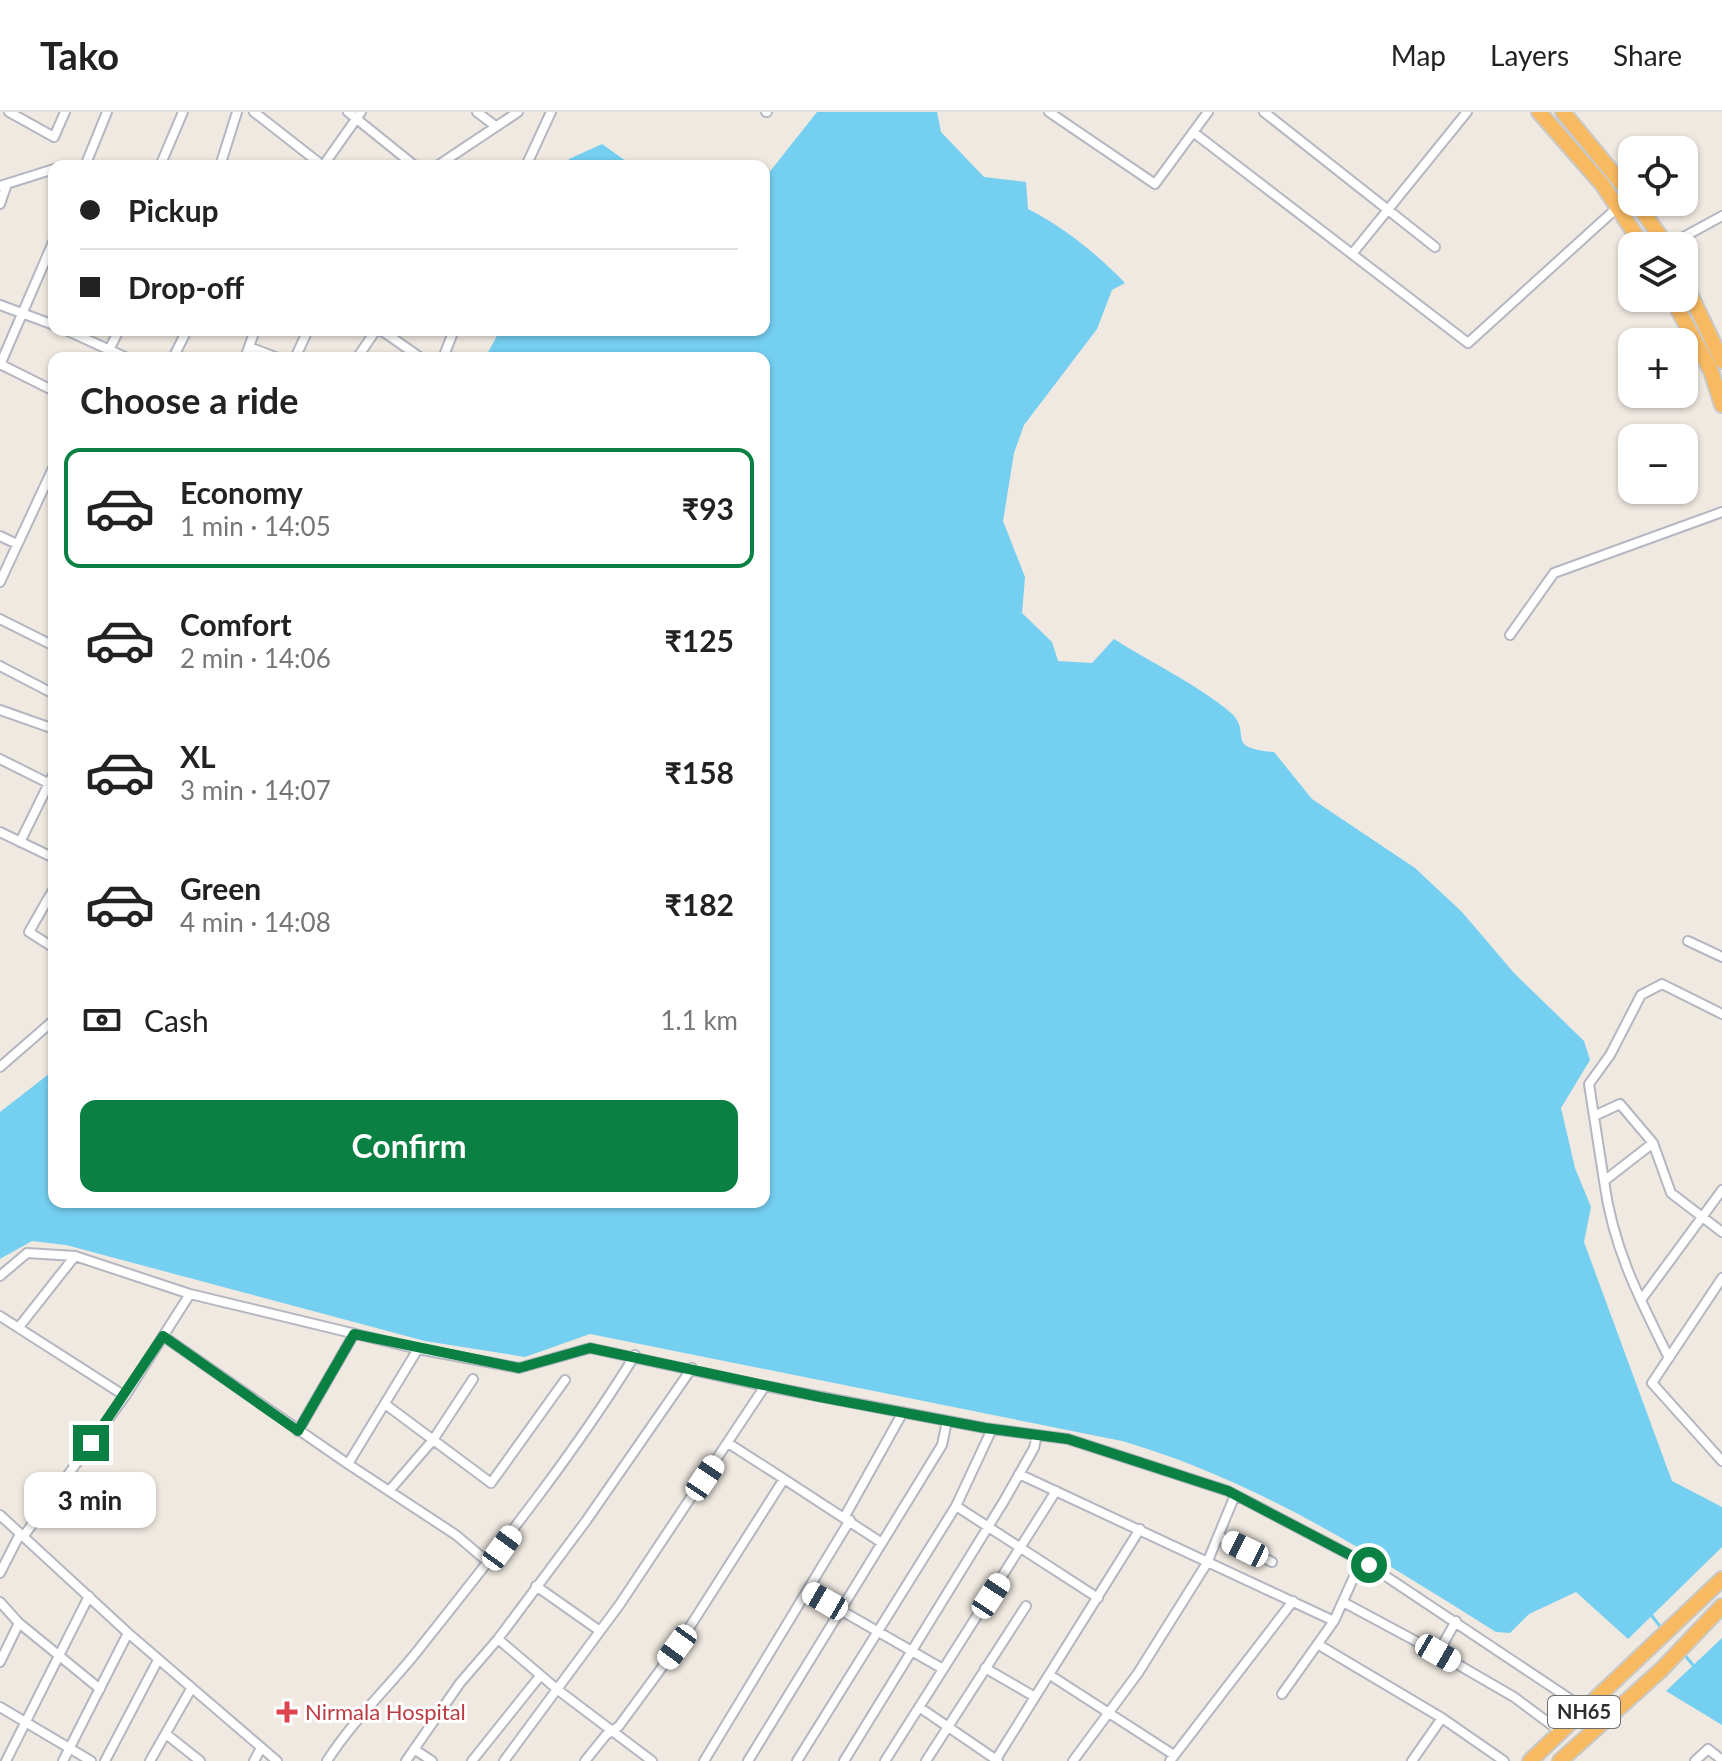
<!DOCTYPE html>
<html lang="en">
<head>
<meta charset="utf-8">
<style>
  :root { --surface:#fff; --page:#f2f2f2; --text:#222; --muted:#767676; --line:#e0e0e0; --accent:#0b8043 }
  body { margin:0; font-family:Lato,sans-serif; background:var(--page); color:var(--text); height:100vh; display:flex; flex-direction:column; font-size:30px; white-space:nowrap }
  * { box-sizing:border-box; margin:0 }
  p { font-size:26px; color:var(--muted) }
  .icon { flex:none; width:44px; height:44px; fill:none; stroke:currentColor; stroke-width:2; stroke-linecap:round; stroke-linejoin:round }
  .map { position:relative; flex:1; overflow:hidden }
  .drawer { position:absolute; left:48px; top:240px; width:722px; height:856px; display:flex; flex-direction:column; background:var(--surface); border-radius:16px; box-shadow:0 2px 6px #0004 }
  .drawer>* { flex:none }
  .guide { position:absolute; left:48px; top:48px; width:722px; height:176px; border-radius:16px; box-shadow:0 2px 6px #0004; display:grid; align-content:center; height:176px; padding:0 32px; background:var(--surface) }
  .fabs { position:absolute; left:1618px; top:24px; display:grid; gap:16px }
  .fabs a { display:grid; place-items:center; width:80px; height:80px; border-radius:16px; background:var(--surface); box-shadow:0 2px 6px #0004; font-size:40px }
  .end { position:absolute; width:36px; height:36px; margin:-18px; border:10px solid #0b8043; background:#fff; box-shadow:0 0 0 4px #fff }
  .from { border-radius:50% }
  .bubble { position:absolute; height:56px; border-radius:16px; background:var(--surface); box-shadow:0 2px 6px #0004; font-size:26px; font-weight:700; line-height:56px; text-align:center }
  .car { position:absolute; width:24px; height:48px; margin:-24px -12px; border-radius:10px; box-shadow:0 0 6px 2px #0007; background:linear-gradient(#fff 24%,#345 0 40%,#fff 0 76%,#345 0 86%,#fff 0) }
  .guide b { display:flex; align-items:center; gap:28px; height:76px; font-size:30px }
  .guide b+b { border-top:2px solid var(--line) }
  .guide i { width:20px; height:20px; background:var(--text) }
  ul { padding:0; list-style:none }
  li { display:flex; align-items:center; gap:24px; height:120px; margin:0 16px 12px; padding:0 16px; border:4px solid transparent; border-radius:16px }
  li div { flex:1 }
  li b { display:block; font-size:30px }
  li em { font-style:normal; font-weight:700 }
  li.active { border-color:var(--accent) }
  li>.icon { width:72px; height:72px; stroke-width:1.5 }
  h2 { padding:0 32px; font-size:36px; line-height:96px }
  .pay { display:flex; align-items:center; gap:20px; height:88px; padding:0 32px; font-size:30px }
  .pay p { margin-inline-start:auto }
  .cta { display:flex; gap:16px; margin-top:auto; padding:16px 32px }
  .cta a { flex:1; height:92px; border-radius:16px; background:var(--accent); color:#fff; font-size:32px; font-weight:700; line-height:92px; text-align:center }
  header { display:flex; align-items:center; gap:48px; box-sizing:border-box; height:112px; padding:0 40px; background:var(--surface); border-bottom:2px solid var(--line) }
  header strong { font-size:38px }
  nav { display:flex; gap:44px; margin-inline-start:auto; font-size:28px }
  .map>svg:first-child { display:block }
</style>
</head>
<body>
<header>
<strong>Tako</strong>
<nav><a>Map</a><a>Layers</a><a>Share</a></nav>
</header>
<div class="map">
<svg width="1722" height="1649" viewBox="0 0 1722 1649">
  <rect width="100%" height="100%" fill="#efe9e1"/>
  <path fill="#75cff0" d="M817,0H937L941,20L984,65L1026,70L1028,97C1064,115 1097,142 1125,171L1112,178L1097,217L1024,313L1014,341L1003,409L1025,465L1022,501L1052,530L1058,549L1092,551L1114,527C1150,550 1198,573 1230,600C1254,621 1222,636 1274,640L1312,687L1415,756L1462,800L1514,861L1584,929L1590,948L1561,996L1575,1056L1591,1095L1584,1130L1672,1369L1722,1395V1435L1628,1527L1576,1480L1529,1502L1510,1521L1496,1520C1376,1445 1259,1369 1122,1329L590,1222L525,1245L425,1229L66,1133L32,1129L0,1147V1000L54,958V1090H764V246H485L500,218H764V67Z
    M602,32L633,54H566L569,47Z
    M1722,1526V1613L1666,1579Z"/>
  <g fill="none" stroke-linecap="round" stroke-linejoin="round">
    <path stroke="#75cff0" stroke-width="3" d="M1652,1504L1662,1517
      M1683,1541L1693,1553"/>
    <defs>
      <path id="minor" d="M9,0L54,25L65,0
        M254,0L323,54
        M348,0L415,54
        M477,0L494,13
        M766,0H767
        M1049,0L1155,72L1208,0
        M1264,0L1435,135
        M1193,20L1468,231L1619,94
        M85,54L107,0
        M160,54L183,0
        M220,54L237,0
        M323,54L361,0
        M437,54L518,0
        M526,54L551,0
        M0,74L54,57
        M0,92L7,72
        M1667,134L1722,104
        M1352,142L1467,0
        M0,193L54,213
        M66,218L127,246
        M381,218L421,246
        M249,235L278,246
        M105,246L119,218
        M173,246L187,218
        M245,246L255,218
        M295,246L308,218
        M357,246L376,218
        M443,246L454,218
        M0,252L54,279
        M0,253L54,128
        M0,424L17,432
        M0,470L54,354
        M0,507L54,534
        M1510,523L1554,461L1722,400
        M0,554L54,582
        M0,598L54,617
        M0,647L54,674
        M0,720L54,746
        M20,730L54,661
        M54,777L49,785L54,787
        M49,785L29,820L54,836
        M1688,829L1722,845
        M0,955L54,908
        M1594,1004L1620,992L1653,1031
        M1604,1069L1589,972L1610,943L1641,883L1662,872L1722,902
        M0,1164L27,1141L75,1144L190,1182L125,1284
        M1722,1166L1652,1271L1722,1349
        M1641,1188L1722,1078
        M0,1204L125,1284L23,1425
        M19,1215L75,1144
        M163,1224L348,1352L418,1237L190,1182
        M418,1237L519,1256L590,1236L765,1274L620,1492L504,1649
        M1669,1246C1639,1186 1613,1136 1604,1069L1653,1031L1671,1081L1722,1120
        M765,1274L985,1316L1068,1327L1228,1379L1369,1453L1585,1597
        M385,1292L491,1371L565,1268
        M298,1319L354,1222
        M348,1352L456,1423L489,1451
        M1019,1362L1334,1509
        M784,1367L882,1431
        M389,1379L433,1328L473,1267
        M956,1394L1098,1486
        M0,1403L128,1521L277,1649
        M845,1404L903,1300
        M1219,1424L1272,1450
        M0,1461L20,1422
        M536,1474L600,1519
        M809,1480L943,1557
        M0,1490L19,1511
        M1343,1490L1438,1541
        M1456,1509L1438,1541L1514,1585L1561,1620
        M498,1527L558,1578L652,1649
        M1319,1533L1442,1606L1504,1649
        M0,1550L19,1511L100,1577
        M985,1556L1035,1585
        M1050,1563L1174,1643
        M1282,1582L1334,1509L1361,1449
        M0,1595L91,1649
        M919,1595L998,1649
        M166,1622L200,1649
        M414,1637L432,1649
        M6,1649L89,1484
        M63,1649L128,1521
        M105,1649L158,1548
        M150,1649L191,1577
        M254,1649L261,1636
        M327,1649C353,1608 389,1575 419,1537C495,1441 571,1347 635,1243
        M406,1649L460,1571L498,1527L586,1409L692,1256
        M472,1649L540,1564
        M585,1649L606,1623L619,1614L677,1535L784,1367L728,1331
        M704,1649L850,1408
        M748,1649L942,1333L947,1309
        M797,1649L956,1394L992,1317
        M844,1649L1004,1389L1034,1336L1037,1323
        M885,1649L1056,1379
        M926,1649L1026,1494
        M995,1649L1140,1417
        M1073,1649L1138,1561L1207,1451L1235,1383
        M1170,1649L1293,1489
        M1412,1649L1442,1606
        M1695,1649L1708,1637L1722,1648"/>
      <path id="trunk" d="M1539,0L1602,72L1643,134
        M1563,0L1632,84
        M1636,90L1667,134
        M1684,169L1722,249
        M1672,186L1711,259L1722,293
        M1530,1649L1722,1467
        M1560,1649L1661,1558L1722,1494"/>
    </defs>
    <use href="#minor" stroke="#b4b7c1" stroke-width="12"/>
    <use href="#trunk" stroke="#c9c9c9" stroke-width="18"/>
    <use href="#minor" stroke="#fff" stroke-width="8"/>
    <use href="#trunk" stroke="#f8ba60" stroke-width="14"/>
  </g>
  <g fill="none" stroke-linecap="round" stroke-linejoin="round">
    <path stroke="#0b8043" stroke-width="10" d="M91,1331L163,1224L298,1319L354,1222L519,1256L590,1236L820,1285L985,1316L1068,1327L1228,1379L1369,1453"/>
  </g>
  <path fill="#e0444e" stroke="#fff" stroke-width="3" d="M283 1588h8v8h8v8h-8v8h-8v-8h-8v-8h8z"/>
  <g text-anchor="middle" stroke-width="6" stroke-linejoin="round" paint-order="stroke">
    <rect fill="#fff" stroke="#6d6d6d" stroke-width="2" x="1548" y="1584" width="72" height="32" rx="6"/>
    <g font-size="20" font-weight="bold" fill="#2e2e2e">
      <text x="1584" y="1607">NH65</text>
    </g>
    <g font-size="22" fill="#be3a42" stroke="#fff" text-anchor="start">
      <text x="305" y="1608">Nirmala Hospital</text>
    </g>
  </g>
</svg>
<div class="fabs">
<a><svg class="icon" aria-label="locate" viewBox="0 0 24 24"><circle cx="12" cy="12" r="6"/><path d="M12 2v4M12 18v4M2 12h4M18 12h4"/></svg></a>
<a><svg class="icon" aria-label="layers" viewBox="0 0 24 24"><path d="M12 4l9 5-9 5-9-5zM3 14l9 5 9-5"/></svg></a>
<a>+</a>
<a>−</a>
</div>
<i class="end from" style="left:1369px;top:1453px"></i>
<i class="end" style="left:91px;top:1331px"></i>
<div class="bubble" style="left:24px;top:1360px;width:132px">3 min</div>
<i class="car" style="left:705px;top:1366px;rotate:34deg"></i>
<i class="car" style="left:502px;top:1436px;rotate:36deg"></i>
<i class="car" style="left:1245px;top:1437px;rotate:296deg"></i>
<i class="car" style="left:991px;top:1484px;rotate:33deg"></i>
<i class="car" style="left:825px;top:1489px;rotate:300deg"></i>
<i class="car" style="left:677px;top:1535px;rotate:216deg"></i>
<i class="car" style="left:1438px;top:1541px;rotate:120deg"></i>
<div class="guide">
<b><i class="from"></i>Pickup</b>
<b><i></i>Drop-off</b>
</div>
<section class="drawer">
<h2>Choose a ride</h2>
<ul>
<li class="active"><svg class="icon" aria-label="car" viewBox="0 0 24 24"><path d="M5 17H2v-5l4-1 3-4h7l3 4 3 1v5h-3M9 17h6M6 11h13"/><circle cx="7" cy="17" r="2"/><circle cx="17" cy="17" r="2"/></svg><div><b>Economy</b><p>1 min · 14:05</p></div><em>₹93</em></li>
<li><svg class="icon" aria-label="car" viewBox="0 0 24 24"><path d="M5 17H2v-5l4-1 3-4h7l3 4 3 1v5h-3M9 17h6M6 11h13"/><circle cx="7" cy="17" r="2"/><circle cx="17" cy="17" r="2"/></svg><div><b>Comfort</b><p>2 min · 14:06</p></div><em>₹125</em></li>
<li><svg class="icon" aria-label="car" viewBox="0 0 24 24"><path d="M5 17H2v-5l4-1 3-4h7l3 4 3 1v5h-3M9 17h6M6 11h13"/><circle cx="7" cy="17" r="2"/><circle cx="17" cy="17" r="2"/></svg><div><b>XL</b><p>3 min · 14:07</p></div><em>₹158</em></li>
<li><svg class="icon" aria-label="car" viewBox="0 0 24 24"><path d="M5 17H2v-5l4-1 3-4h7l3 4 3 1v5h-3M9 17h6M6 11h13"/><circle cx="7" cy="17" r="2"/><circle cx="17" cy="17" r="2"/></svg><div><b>Green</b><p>4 min · 14:08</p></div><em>₹182</em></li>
</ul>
<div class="pay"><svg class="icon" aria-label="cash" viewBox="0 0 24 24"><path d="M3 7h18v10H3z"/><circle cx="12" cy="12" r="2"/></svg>Cash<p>1.1 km</p></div>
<div class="cta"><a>Confirm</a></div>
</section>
</div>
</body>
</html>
